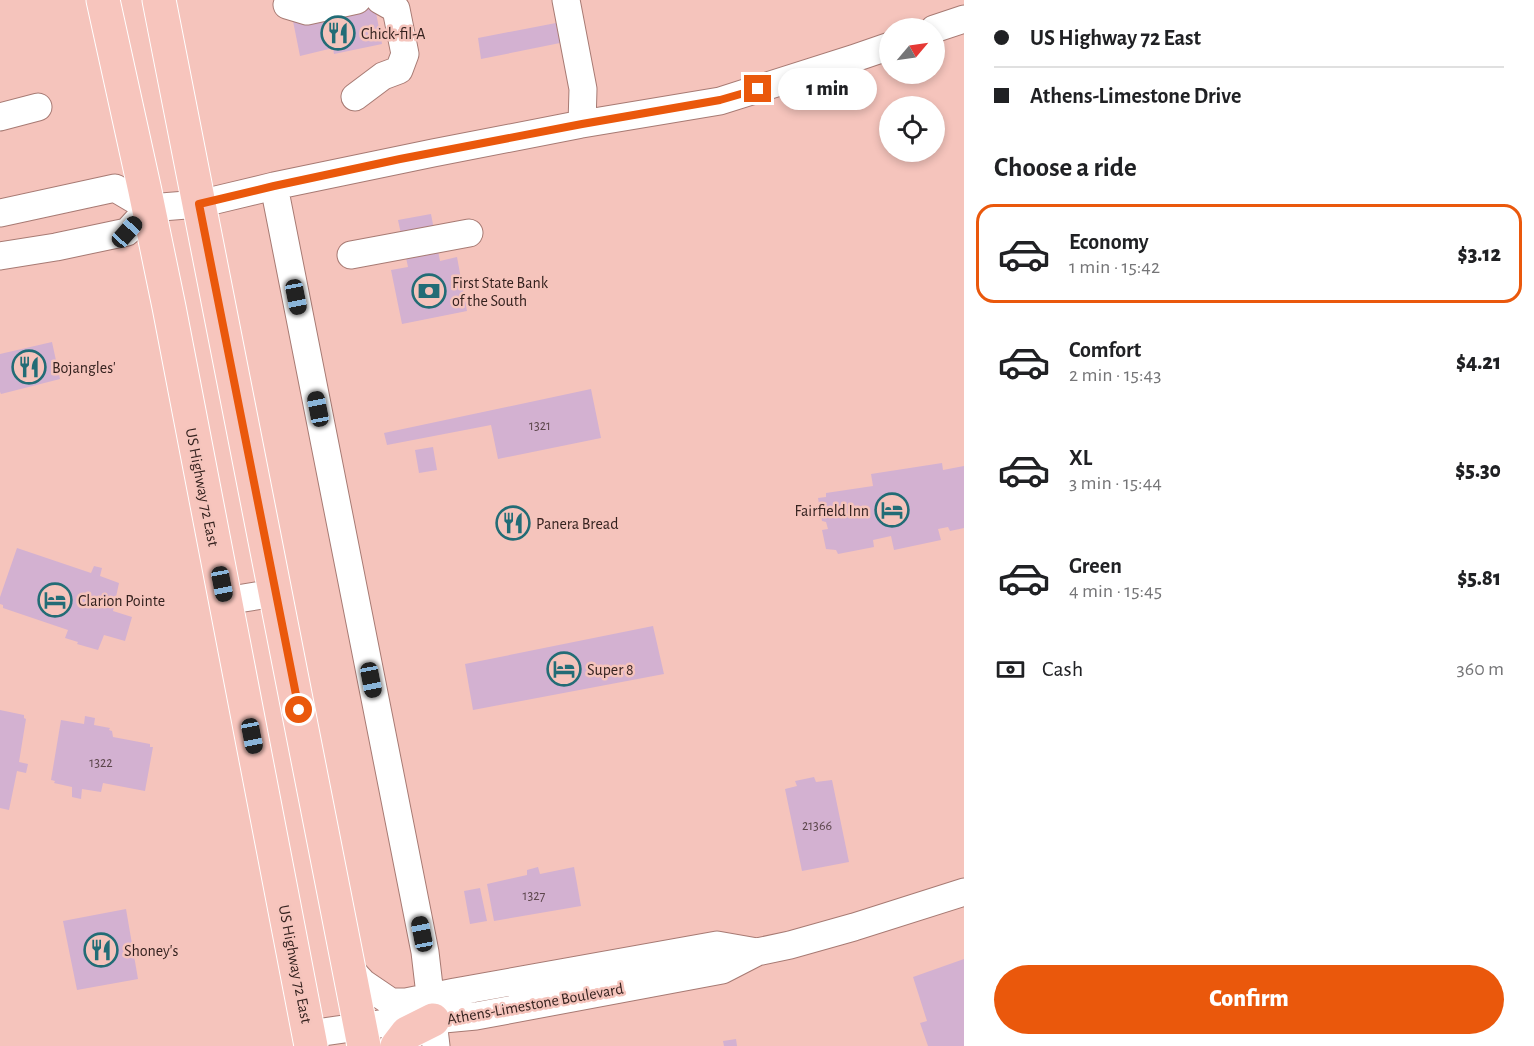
<!DOCTYPE html>
<html lang="en">
<head>
<meta charset="utf-8">
<style>
  :root { --surface:#fff; --page:#f2f2f2; --text:#202124; --muted:#757577; --line:#e0e0e0; --accent:#ea580c }
  body { margin:0; font-family:"Alegreya Sans",sans-serif; background:var(--page); color:var(--text); height:100vh; display:flex; flex-direction:column; font-size:22px; white-space:nowrap }
  * { box-sizing:border-box; margin:0 }
  p { font-size:20px; color:var(--muted) }
  .icon { flex:none; width:33px; height:33px; fill:none; stroke:currentColor; stroke-width:2; stroke-linecap:round; stroke-linejoin:round }
  .map { position:relative; flex:1; overflow:hidden }
  .side { display:flex; flex-direction:column; background:var(--surface); width:570px }
  .side>* { flex:none }
  .guide { display:grid; align-content:center; height:132px; padding:0 30px; background:var(--surface) }
  .needle { width:39px; rotate:61deg }
  .buttons { position:absolute; left:879px; top:18px; display:grid; gap:12px }
  .buttons a { display:grid; place-items:center; width:66px; height:66px; border-radius:50%; background:var(--surface); box-shadow:0 3px 9px #0003; font-size:30px }
  .end { position:absolute; width:27px; height:27px; margin:-14px; border:8px solid #ea580c; background:#fff; box-shadow:0 0 0 3px #fff }
  .from { border-radius:50% }
  .bubble { position:absolute; height:42px; border-radius:21px; background:var(--surface); box-shadow:0 3px 9px #0003; font-size:20px; font-weight:800; line-height:42px; text-align:center }
  .car { position:absolute; width:18px; height:36px; margin:-18px -9px; border-radius:8px; box-shadow:0 0 4px 2px #0007; background:linear-gradient(#222 24%,#8ab4d8 0 40%,#222 0 76%,#8ab4d8 0 86%,#222 0) }
  .guide b { display:flex; align-items:center; gap:21px; height:57px; font-size:22px }
  .guide b+b { border-top:2px solid var(--line) }
  .guide i { width:15px; height:15px; background:var(--text) }
  ul { padding:0; list-style:none }
  li { display:flex; align-items:center; gap:18px; height:99px; margin:0 12px 9px; padding:0 18px; border:3px solid transparent; border-radius:18px }
  li div { flex:1 }
  li b { display:block; font-size:22px }
  li em { font-style:normal; font-weight:800 }
  li.active { border-color:var(--accent) }
  li>.icon { width:54px; height:54px; stroke-width:1.5 }
  h2 { padding:0 30px; font-size:27px; line-height:72px }
  .pay { display:flex; align-items:center; gap:15px; height:66px; padding:0 30px; font-size:22px }
  .pay p { margin-inline-start:auto }
  .primary-button { display:flex; gap:12px; margin-top:auto; padding:12px 30px }
  .primary-button a { flex:1; height:69px; border-radius:36px; background:var(--accent); color:#fff; font-size:24px; font-weight:800; line-height:69px; text-align:center }
  main { display:flex; flex:1; min-height:0 }
  .map>svg:first-child { display:block }
</style>
</head>
<body>
<main>
<div class="map">
<svg width="964" height="1046" viewBox="0 0 964 1046">
  <rect width="100%" height="100%" fill="#f5c4bc"/>
  <path fill="#d3b1d1" d="M374,2L382,44L334,54L333,48L300,56L293,21Z
    M556,23L560,43L481,59L478,38Z
    M431,214L440,261L457,257L467,311L402,324L391,270L408,267L398,220Z
    M52,342L60,379L1,394L0,392V354Z
    M591,389L601,438L498,459L491,425L387,445L384,433Z
    M433,447L437,470L419,473L415,450Z
    M942,463L943,470L964,466V528L950,531L948,527L938,529L941,540L894,550L891,536L873,540L874,547L838,554L836,550L826,549L822,530L828,529L826,522L822,521L818,498L826,497V493L873,486L871,474Z
    M17,548L91,573L94,566L102,568L100,576L119,583L113,611L132,617L125,641L104,635L98,650L77,644L78,642L65,638L68,630L3,608V605L0,604V597Z
    M653,626L664,674L473,710L465,664Z
    M0,710L24,715V718L26,719L19,762L28,764L26,773L17,771L9,810L0,808Z
    M85,716L95,718L94,725L110,728L109,730L112,731L113,737L150,744V747H153L145,791L103,783L101,792L82,789L81,799L72,797V787L54,783L55,781L51,780L61,720L84,724Z
    M814,777L816,782L832,780L849,862L802,871L785,789L797,786L795,781Z
    M538,867L540,874L574,867L581,906L494,921L487,884L527,875V870Z
    M480,888L487,921L470,924L464,891Z
    M126,909L138,979L77,990L63,921Z
    M964,959V1046H928L920,1023L927,1021L913,977Z
    M736,1039L737,1046H724L723,1041Z"/>
  <g fill="none" stroke-linecap="round" stroke-linejoin="round">
    <defs>
      <path id="minor" d="M566,0L583,89L582,124
        M287,5L307,11L357,0
        M934,29L964,19
        M355,97L383,76L399,70L405,54L396,9L380,0
        M0,117L38,107
        M274,186L425,952L436,1046
        M149,208L199,204L274,186L433,153L582,124L720,101L855,58L890,46
        M0,213L115,188L149,208
        M351,255L469,233
        M0,256L56,247L127,232L149,208
        M225,601L275,593
        M349,968L363,983L391,1002H406L455,992L717,945L757,952
        M309,1034L414,1019L433,1020L476,1016L722,970L757,952L790,945L854,927L964,892"/>
      <path id="highway" d="M103,0L145,191L169,307L311,1046
        M159,0L364,1046
        M397,1046L407,1033L433,1020"/>
    </defs>
    <use href="#minor" stroke="#a77a73" stroke-width="29"/>
    <use href="#highway" stroke="#fff" stroke-width="35"/>
    <use href="#minor" stroke="#fff" stroke-width="27"/>
    <use href="#highway" stroke="#f7c5bd" stroke-width="33"/>
  </g>
  <g fill="none" stroke-linecap="round" stroke-linejoin="round">
    <path stroke="#ea580c" stroke-width="8" d="M299,710L199,204L274,186L400,159L582,124L720,100L758,89"/>
  </g>
  <defs>
    <symbol id="restaurant-ring" viewBox="-11 -11 22 22"><circle r="9.5" fill="#f5c4bc" stroke="#226c76" stroke-width="1.5"/><path d="M-5-6h1v4h1v-4h1v4h1v-4h1v5L-1.5 .5V6h-2V.5L-5-1ZM5-6V6H3V1.5H1.5Q1.5-4 5-6Z" fill="#226c76"/></symbol>
    <symbol id="bank-ring" viewBox="-11 -11 22 22"><circle r="9.5" fill="#f5c4bc" stroke="#226c76" stroke-width="1.5"/><path d="M-6-4H6V4H-6ZM0-2.3a2.3 2.3 0 1 0 0 4.6a2.3 2.3 0 1 0 0-4.6Z" fill="#226c76"/></symbol>
    <symbol id="hotel-ring" viewBox="-11 -11 22 22"><circle r="9.5" fill="#f5c4bc" stroke="#226c76" stroke-width="1.5"/><path d="M-6-4.5h1.5V1H6V5H4.5V3h-9V5H-6ZM-4 0a1.8 1.8 0 1 1 3.6 0ZM.5 0V-2.5h3Q6-2.5 6 0Z" fill="#226c76"/></symbol>
  </defs>
  <g fill-rule="evenodd">
    <use href="#restaurant-ring" x="319" y="14" width="38" height="38"/>
    <use href="#bank-ring" x="410" y="272" width="38" height="38"/>
    <use href="#restaurant-ring" x="10" y="348" width="38" height="38"/>
    <use href="#hotel-ring" x="873" y="491" width="38" height="38"/>
    <use href="#restaurant-ring" x="494" y="504" width="38" height="38"/>
    <use href="#hotel-ring" x="36" y="581" width="38" height="38"/>
    <use href="#hotel-ring" x="545" y="650" width="38" height="38"/>
    <use href="#restaurant-ring" x="82" y="931" width="38" height="38"/>
  </g>
  <g text-anchor="middle" stroke-width="5" stroke-linejoin="round" paint-order="stroke">
    <g font-size="14" fill="#5c464c">
      <text x="540" y="430">1321</text>
      <text x="101" y="767">1322</text>
      <text x="817" y="830">21366</text>
      <text x="534" y="900">1327</text>
    </g>
    <g font-size="16" fill="#35221f" stroke="#f5c4bc" text-anchor="start">
      <text x="361" y="39">Chick-fil-A</text>
      <text x="452" y="288">First State Bank<tspan x="452" dy="18">of the South</tspan></text>
      <text x="52" y="373">Bojangles'</text>
      <text x="869" y="516" text-anchor="end">Fairfield Inn</text>
      <text x="536" y="529">Panera Bread</text>
      <text x="78" y="606">Clarion Pointe</text>
      <text x="587" y="675">Super 8</text>
      <text x="124" y="956">Shoney's</text>
    </g>
    <g font-size="16" fill="#35221f" stroke="#f5c4bc">
      <text transform="translate(203 487) rotate(79)" y="6">US Highway 72 East</text>
      <text transform="translate(296 964) rotate(79)" y="6">US Highway 72 East</text>
      <text transform="translate(535 1003) rotate(-10)" y="6">Athens-Limestone Boulevard</text>
    </g>
  </g>
</svg>
<div class="buttons">
<a><svg class="needle" viewBox="-14 -14 28 28"><path d="M0-13l5 13h-10z" fill="#e53935"/><path d="M0 13l5-13h-10z" fill="#757577"/></svg></a>
<a><svg class="icon" aria-label="locate" viewBox="0 0 24 24"><circle cx="12" cy="12" r="6"/><path d="M12 2v4M12 18v4M2 12h4M18 12h4"/></svg></a>
</div>
<i class="end from" style="left:299px;top:710px"></i>
<i class="end" style="left:758px;top:89px"></i>
<div class="bubble" style="left:778px;top:68px;width:99px">1 min</div>
<i class="car" style="left:127px;top:232px;rotate:42deg"></i>
<i class="car" style="left:296px;top:297px;rotate:169deg"></i>
<i class="car" style="left:318px;top:409px;rotate:349deg"></i>
<i class="car" style="left:222px;top:584px;rotate:169deg"></i>
<i class="car" style="left:371px;top:680px;rotate:169deg"></i>
<i class="car" style="left:252px;top:736px;rotate:169deg"></i>
<i class="car" style="left:422px;top:934px;rotate:349deg"></i>
</div>
<section class="side">
<div class="guide">
<b><i class="from"></i>US Highway 72 East</b>
<b><i></i>Athens-Limestone Drive</b>
</div>
<h2>Choose a ride</h2>
<ul>
<li class="active"><svg class="icon" aria-label="car" viewBox="0 0 24 24"><path d="M5 17H2v-5l4-1 3-4h7l3 4 3 1v5h-3M9 17h6M6 11h13"/><circle cx="7" cy="17" r="2"/><circle cx="17" cy="17" r="2"/></svg><div><b>Economy</b><p>1 min · 15:42</p></div><em>$3.12</em></li>
<li><svg class="icon" aria-label="car" viewBox="0 0 24 24"><path d="M5 17H2v-5l4-1 3-4h7l3 4 3 1v5h-3M9 17h6M6 11h13"/><circle cx="7" cy="17" r="2"/><circle cx="17" cy="17" r="2"/></svg><div><b>Comfort</b><p>2 min · 15:43</p></div><em>$4.21</em></li>
<li><svg class="icon" aria-label="car" viewBox="0 0 24 24"><path d="M5 17H2v-5l4-1 3-4h7l3 4 3 1v5h-3M9 17h6M6 11h13"/><circle cx="7" cy="17" r="2"/><circle cx="17" cy="17" r="2"/></svg><div><b>XL</b><p>3 min · 15:44</p></div><em>$5.30</em></li>
<li><svg class="icon" aria-label="car" viewBox="0 0 24 24"><path d="M5 17H2v-5l4-1 3-4h7l3 4 3 1v5h-3M9 17h6M6 11h13"/><circle cx="7" cy="17" r="2"/><circle cx="17" cy="17" r="2"/></svg><div><b>Green</b><p>4 min · 15:45</p></div><em>$5.81</em></li>
</ul>
<div class="pay"><svg class="icon" aria-label="cash" viewBox="0 0 24 24"><path d="M3 7h18v10H3z"/><circle cx="12" cy="12" r="2"/></svg>Cash<p>360 m</p></div>
<div class="primary-button"><a>Confirm</a></div>
</section>
</main>
</body>
</html>
